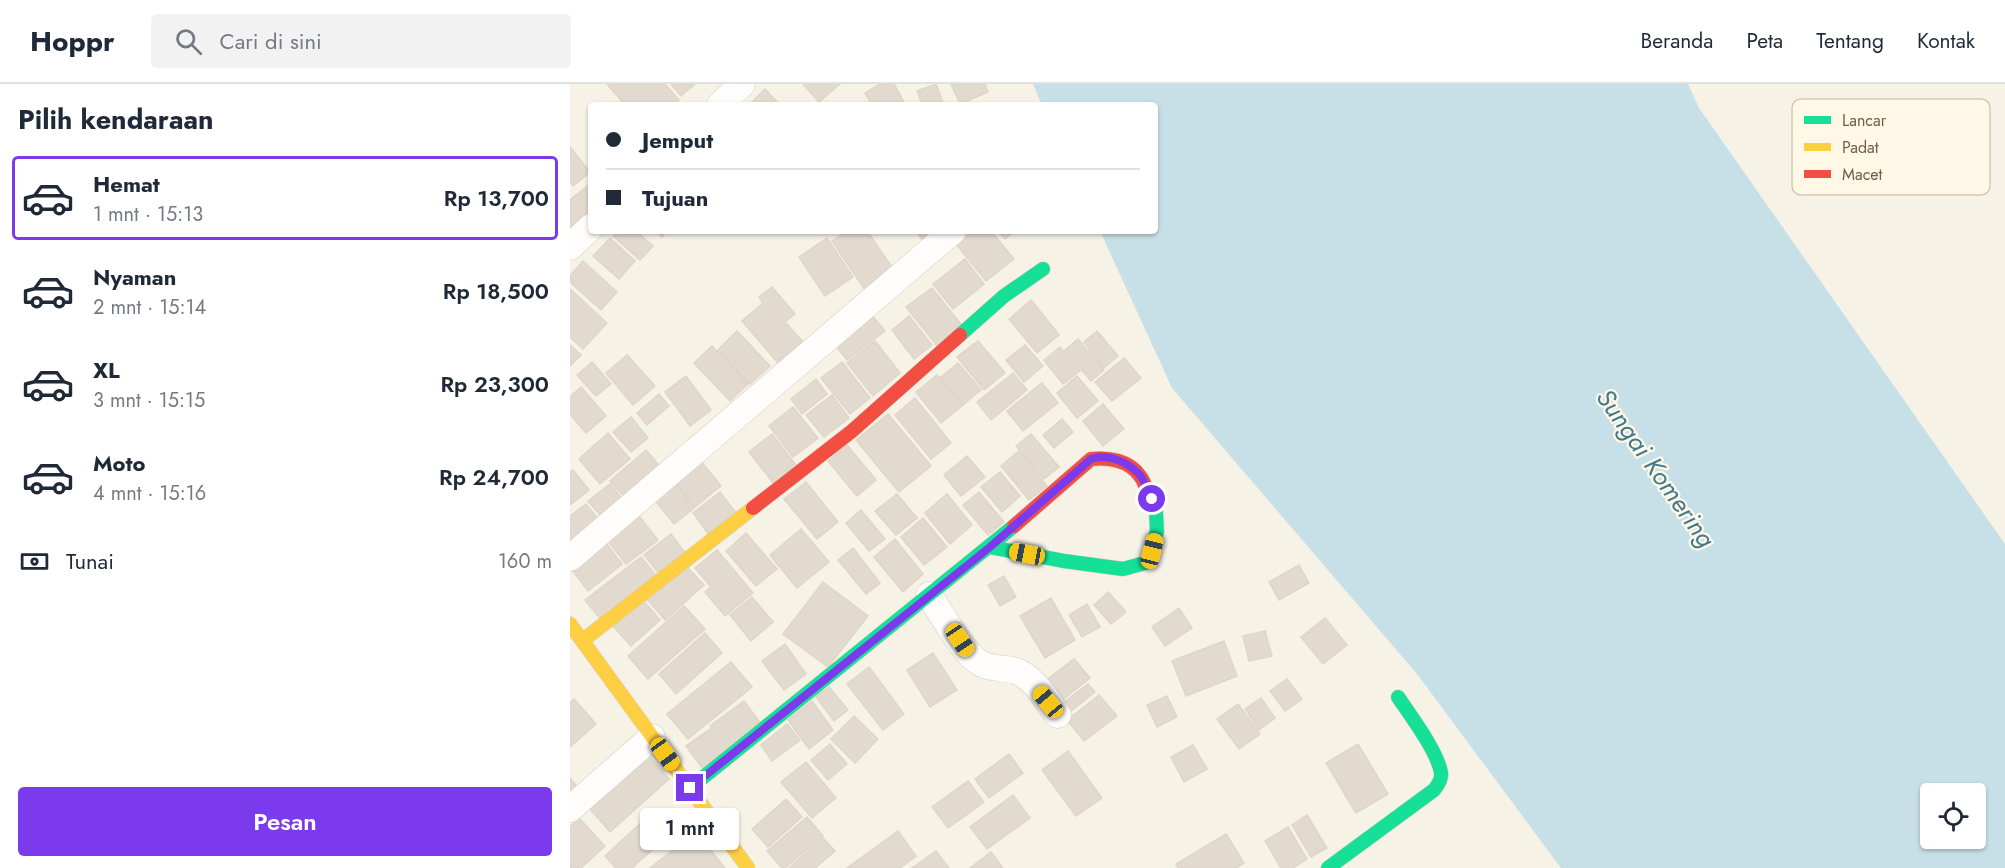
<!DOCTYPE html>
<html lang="id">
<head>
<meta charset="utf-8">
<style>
  :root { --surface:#fff; --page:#f2f2f3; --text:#1f2937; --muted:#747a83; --line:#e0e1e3; --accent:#7c3aed }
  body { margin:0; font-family:Jost,sans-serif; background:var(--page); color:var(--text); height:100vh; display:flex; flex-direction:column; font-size:22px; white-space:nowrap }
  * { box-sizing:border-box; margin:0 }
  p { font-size:20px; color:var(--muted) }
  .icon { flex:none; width:33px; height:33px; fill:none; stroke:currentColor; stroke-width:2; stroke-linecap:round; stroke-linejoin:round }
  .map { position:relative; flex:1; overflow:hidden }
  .sheet { display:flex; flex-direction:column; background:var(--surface); width:570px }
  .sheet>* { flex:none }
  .guide { position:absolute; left:18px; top:18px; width:570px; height:132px; border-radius:6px; box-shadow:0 2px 4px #0004; display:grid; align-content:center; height:132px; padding:0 18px; background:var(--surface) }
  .tools { position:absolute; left:1350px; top:699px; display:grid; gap:12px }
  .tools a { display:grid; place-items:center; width:66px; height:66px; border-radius:6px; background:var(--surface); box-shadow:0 2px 4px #0004; font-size:30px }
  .end { position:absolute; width:27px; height:27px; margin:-14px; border:8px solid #7c3aed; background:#fff; box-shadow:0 0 0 3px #fff }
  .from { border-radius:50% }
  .bubble { position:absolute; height:42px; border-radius:6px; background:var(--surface); box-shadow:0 2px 4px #0004; font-size:20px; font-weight:600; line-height:42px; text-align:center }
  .car { position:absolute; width:18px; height:36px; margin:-18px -9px; border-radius:8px; box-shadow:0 0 4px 2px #0007; background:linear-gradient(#f5c518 24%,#345 0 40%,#f5c518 0 76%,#345 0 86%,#f5c518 0) }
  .guide b { display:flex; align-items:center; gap:21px; height:57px; font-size:22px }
  .guide b+b { border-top:2px solid var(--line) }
  .guide i { width:15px; height:15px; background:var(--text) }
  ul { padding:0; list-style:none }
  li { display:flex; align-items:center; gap:18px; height:84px; margin:0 12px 9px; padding:0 6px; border:3px solid transparent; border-radius:6px }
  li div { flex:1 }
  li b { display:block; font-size:22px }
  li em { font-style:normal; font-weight:600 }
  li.selected { border-color:var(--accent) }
  li>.icon { width:54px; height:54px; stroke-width:1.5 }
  h2 { padding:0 18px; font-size:27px; line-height:72px }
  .pay { display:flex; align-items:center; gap:15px; height:66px; padding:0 18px; font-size:22px }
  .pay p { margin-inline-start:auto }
  .button { display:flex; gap:12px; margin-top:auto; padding:12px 18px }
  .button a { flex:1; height:69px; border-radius:6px; background:var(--accent); color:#fff; font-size:24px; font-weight:600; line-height:69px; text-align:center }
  header { display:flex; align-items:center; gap:36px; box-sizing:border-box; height:84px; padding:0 30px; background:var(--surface); border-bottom:2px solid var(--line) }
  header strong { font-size:28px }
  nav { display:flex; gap:33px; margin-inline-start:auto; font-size:21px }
  .search { width:420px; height:54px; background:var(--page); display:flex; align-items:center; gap:15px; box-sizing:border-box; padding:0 21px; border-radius:6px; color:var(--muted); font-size:22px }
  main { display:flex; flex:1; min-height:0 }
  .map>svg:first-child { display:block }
</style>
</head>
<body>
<header>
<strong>Hoppr</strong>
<div class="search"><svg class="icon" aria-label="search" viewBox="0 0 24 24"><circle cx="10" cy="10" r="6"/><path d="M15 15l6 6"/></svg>Cari di sini</div>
<nav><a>Beranda</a><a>Peta</a><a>Tentang</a><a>Kontak</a></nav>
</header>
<main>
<section class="sheet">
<h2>Pilih kendaraan</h2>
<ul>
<li class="selected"><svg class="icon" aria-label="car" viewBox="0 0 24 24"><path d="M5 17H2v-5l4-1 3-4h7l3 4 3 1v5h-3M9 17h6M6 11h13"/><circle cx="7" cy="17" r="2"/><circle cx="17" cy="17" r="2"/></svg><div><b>Hemat</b><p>1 mnt · 15:13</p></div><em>Rp 13,700</em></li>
<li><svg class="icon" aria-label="car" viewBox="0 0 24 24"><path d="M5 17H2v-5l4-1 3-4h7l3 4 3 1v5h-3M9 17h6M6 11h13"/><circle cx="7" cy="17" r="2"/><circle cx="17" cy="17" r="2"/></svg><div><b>Nyaman</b><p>2 mnt · 15:14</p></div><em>Rp 18,500</em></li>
<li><svg class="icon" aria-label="car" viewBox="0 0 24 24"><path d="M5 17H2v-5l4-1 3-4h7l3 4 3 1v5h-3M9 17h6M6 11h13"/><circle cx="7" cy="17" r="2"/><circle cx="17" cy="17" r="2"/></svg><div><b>XL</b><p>3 mnt · 15:15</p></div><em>Rp 23,300</em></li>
<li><svg class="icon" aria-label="car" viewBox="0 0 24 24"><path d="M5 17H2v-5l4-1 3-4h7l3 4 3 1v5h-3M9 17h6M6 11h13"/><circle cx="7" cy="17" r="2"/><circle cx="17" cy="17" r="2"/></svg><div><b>Moto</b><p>4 mnt · 15:16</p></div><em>Rp 24,700</em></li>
</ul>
<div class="pay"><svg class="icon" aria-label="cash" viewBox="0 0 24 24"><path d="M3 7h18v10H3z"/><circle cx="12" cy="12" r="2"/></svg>Tunai<p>160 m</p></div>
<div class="button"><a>Pesan</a></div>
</section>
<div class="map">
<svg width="1435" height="784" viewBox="0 0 1435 784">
  <rect width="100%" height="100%" fill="#f6f2e6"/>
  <path fill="#c7e0e7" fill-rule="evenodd" d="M463,0H1118L1129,24L1435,460V784H991L847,590L602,304L530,147H585V21H472ZM1360,710H1406V754H1360Z"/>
  <path fill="#e2dace" stroke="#dfd5c8" stroke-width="1.5" d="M37,0H95L109,16L103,21H55Z
    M101,0H125L111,12Z
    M233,0H270L249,18Z
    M310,0H324L334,18L329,21H302L295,9Z
    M366,0L374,21H352L347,7Z
    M381,0H415L418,8L390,20Z
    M195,5L210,21H179Z
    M0,63L20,88L3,102L0,98Z
    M21,99V130L1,146L0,116Z
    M48,147H66L83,162L70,176L43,152Z
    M86,147H97L92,153Z
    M277,147H297L324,186L295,206L262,157Z
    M346,147H369L353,157Z
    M392,147H421L444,175L416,197L382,155Z
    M428,147H445L435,155Z
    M40,154L65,177L49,195L23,172Z
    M257,154L283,193L255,212L229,173Z
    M395,175L414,200L383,225L363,200Z
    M13,177L47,208L31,226L0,198V192Z
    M202,203L225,230L215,238L233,258L208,279L172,237L193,219L189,213Z
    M362,204L393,243L368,263L336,223Z
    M0,205L37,239L13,265L0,253Z
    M461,216L489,251L467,269L439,235Z
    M299,228L315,247L277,276L262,257Z
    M339,232L362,261L344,275L322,246Z
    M167,247L200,282L180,300L148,266Z
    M527,247L548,272L534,284L514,258Z
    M508,255L534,286L521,297L495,266Z
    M305,257L330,289L303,312L277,279Z
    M408,257L435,289L414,306L387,273Z
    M0,261L11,271L0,282Z
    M455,261L473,282L454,298L436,276Z
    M142,262L178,300L160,317L124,279Z
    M490,263L510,287L493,300L474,276Z
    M57,271L85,302L63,321L36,289Z
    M554,274L571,294L542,317L525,298Z
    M22,278L41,300L26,312L7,291Z
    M272,278L300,314L280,330L251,294Z
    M388,279L411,306L394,320L371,293Z
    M443,289L457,306L421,336L407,318Z
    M367,291L393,321L371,339L346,308Z
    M116,292L141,326L120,342L95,308Z
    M507,292L528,317L507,334L487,309Z
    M246,295L257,310L232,330L221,315Z
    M472,299L488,319L453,347L437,327Z
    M11,303L36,332L16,349L0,330V313Z
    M89,310L99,322L77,341L67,329Z
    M262,311L279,334L254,353L236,331Z
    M345,314L381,359L361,375L325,331Z
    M533,320L554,345L533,362L513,337Z
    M223,323L248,354L223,373L199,342Z
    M318,330L361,382L329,408L286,356Z
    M61,333L78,354L61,368L43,348Z
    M492,335L503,348L484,364L473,351Z
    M38,349L60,375L30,400L9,375Z
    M202,350L227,382L204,400L179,368Z
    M461,350L489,383L474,395L446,362Z
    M277,361L306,396L287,412L258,377Z
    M76,366L93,386L57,416L40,397Z
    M449,367L477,402L459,416L431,382Z
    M397,372L415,393L391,412L374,391Z
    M129,375L151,402L125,423L103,395Z
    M3,386L19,406L0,421V388Z
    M430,388L450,412L432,428L411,403Z
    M104,398L124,424L104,440L83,414Z
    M236,398L268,438L247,455L214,415Z
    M40,400L56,420L35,437L18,417Z
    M150,408L166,429L139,451L123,429Z
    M409,408L434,438L418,451L393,421Z
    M327,410L347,434L326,451L305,427Z
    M377,410L402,441L380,460L355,429Z
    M16,420L33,441L0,466V432Z
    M291,426L315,455L299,467L276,439Z
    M69,432L88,456L56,480L37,456Z
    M353,434L377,463L354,481L331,453Z
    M231,445L259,478L227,504L200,471Z
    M176,449L207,485L186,502L156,467Z
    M101,450L116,470L90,491L74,471Z
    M325,455L353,490L333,508L304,473Z
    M36,459L52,480L18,507L2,486Z
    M283,464L310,499L296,510L268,476Z
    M147,466L183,509L155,532L135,508L141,503L125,484Z
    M71,473L88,494L33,538L15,516Z
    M114,480L134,501L95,536L76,514Z
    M729,481L739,499L709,516L699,498Z
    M434,492L446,513L430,522L418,501Z
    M253,498L298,532L258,583L213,550Z
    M538,508L556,528L541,540L524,521Z
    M182,513L203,538L181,557L160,531Z
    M71,514L90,536L61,562L41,540Z
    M481,514L505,556L475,574L450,532Z
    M517,520L530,543L512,553L499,531Z
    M114,522L135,545L78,595L58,572Z
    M609,524L622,544L595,562L582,543Z
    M755,534L777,561L753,580L731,553Z
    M695,547L702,572L679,577L673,552Z
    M135,549L152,569L106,610L89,590Z
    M654,557L667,592L616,612L602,577Z
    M215,560L236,590L214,606L192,577Z
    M363,569L387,606L360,623L337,586Z
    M504,575L520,594L486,621L470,601Z
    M161,578L182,603L118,655L97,630Z
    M299,583L334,630L313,646L277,600Z
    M717,595L732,615L715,627L700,607Z
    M518,600L525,608L500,628L493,619Z
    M259,603L278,626L264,637L246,613Z
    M529,611L547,632L514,657L497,636Z
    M597,612L607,633L587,643L577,621Z
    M691,614L705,634L689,646L675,625Z
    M4,615L26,640L0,663V618Z
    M174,617L192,641L157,666L140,642Z
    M242,617L263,646L239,665L218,636Z
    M668,620L690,650L669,665L647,635Z
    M284,632L308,655L285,679L261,655Z
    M217,640L230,656L202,677L191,661Z
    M140,645L156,668L133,685L116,662Z
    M260,660L277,680L258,696L241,676Z
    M788,660L818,710L786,729L756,679Z
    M623,661L637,685L614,698L601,673Z
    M498,667L532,714L506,732L472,686Z
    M439,670L453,689L419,714L405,695Z
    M78,672L99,695L40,748L20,725Z
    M236,678L266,714L242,734L211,698Z
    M0,694L13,710L0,720Z
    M398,697L414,718L378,744L362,723Z
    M443,711L460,734L417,765L400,743Z
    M216,715L232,733L198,763L182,745Z
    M737,731L757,764L741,773L722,741Z
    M237,733L253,752L215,784H212L197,767Z
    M9,734L35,762L11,784H0V743Z
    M75,735L94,755L62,784H46L35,772Z
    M718,743L737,775L723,784H711L695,757Z
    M328,747L346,772L330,784H277Z
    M126,748L155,784H80Z
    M656,750L674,779L666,784H608L606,780Z
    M253,754L265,767L245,784H219Z
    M366,767L379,784H342Z
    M421,768L433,784H400Z"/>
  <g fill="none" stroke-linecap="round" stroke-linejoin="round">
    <defs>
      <path id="street" d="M150,21L172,0
        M0,163L21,143
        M0,474L383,147
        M359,511C372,530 392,568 410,579C422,586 434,583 446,587C464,593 477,617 488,631
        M0,725L82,653"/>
      <path id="fast" d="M390,251L434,212L473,185
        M420,463L494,477L553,485L575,479L579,475L587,447L586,428L580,414
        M120,704L444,442
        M758,784L864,706C868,701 872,695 871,689C868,668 840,631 828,613"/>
      <path id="slow" d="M0,540L178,784
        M12,557L183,424"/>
      <path id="jam" d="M183,424L282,347L390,251
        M444,442L521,375C538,373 559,376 570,392C575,398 577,407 580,414"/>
    </defs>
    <use href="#street" stroke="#d5cdc1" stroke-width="27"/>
    <use href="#fast" stroke="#d6cec3" stroke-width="15"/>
    <use href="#slow" stroke="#d6cec3" stroke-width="15"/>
    <use href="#jam" stroke="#d6cec3" stroke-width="15"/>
    <use href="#street" stroke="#fefdfb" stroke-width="26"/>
    <use href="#fast" stroke="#16e098" stroke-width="14"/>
    <use href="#slow" stroke="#ffcf43" stroke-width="14"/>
    <use href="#jam" stroke="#f24e42" stroke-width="14"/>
  </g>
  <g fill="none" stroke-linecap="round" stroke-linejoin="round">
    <path stroke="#7c3aed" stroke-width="8" d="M120,704L420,463L521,375C537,369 558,378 569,390C575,396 578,407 582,415"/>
  </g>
  <g text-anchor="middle" stroke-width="4.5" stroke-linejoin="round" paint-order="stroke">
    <g font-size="26" font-style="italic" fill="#427990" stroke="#fff8e6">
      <text transform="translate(1086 384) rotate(55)" y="9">Sungai Komering</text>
    </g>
  </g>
  <rect x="1222" y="15" width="198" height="96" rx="9" fill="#fff8e6" stroke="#d5c9b6" stroke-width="1.5"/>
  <rect x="1234" y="32" width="27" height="8" fill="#16e098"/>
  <rect x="1234" y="59" width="27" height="8" fill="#ffcf43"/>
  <rect x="1234" y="86" width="27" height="8" fill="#f24e42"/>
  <g font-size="16" fill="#745c46">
    <text x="1272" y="42">Lancar</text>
    <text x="1272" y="69">Padat</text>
    <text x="1272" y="96">Macet</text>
  </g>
</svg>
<div class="tools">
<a><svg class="icon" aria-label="locate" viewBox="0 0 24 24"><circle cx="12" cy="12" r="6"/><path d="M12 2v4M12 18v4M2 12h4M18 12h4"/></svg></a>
</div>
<i class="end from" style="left:582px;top:415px"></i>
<i class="end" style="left:120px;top:704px"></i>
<div class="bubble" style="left:70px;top:724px;width:99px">1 mnt</div>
<i class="car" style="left:582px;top:467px;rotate:14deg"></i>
<i class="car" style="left:457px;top:470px;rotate:281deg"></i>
<i class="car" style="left:390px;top:556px;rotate:146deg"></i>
<i class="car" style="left:478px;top:618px;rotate:320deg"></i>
<i class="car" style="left:95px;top:670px;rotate:144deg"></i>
<div class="guide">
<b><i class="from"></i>Jemput</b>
<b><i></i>Tujuan</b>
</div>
</div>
</main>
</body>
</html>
